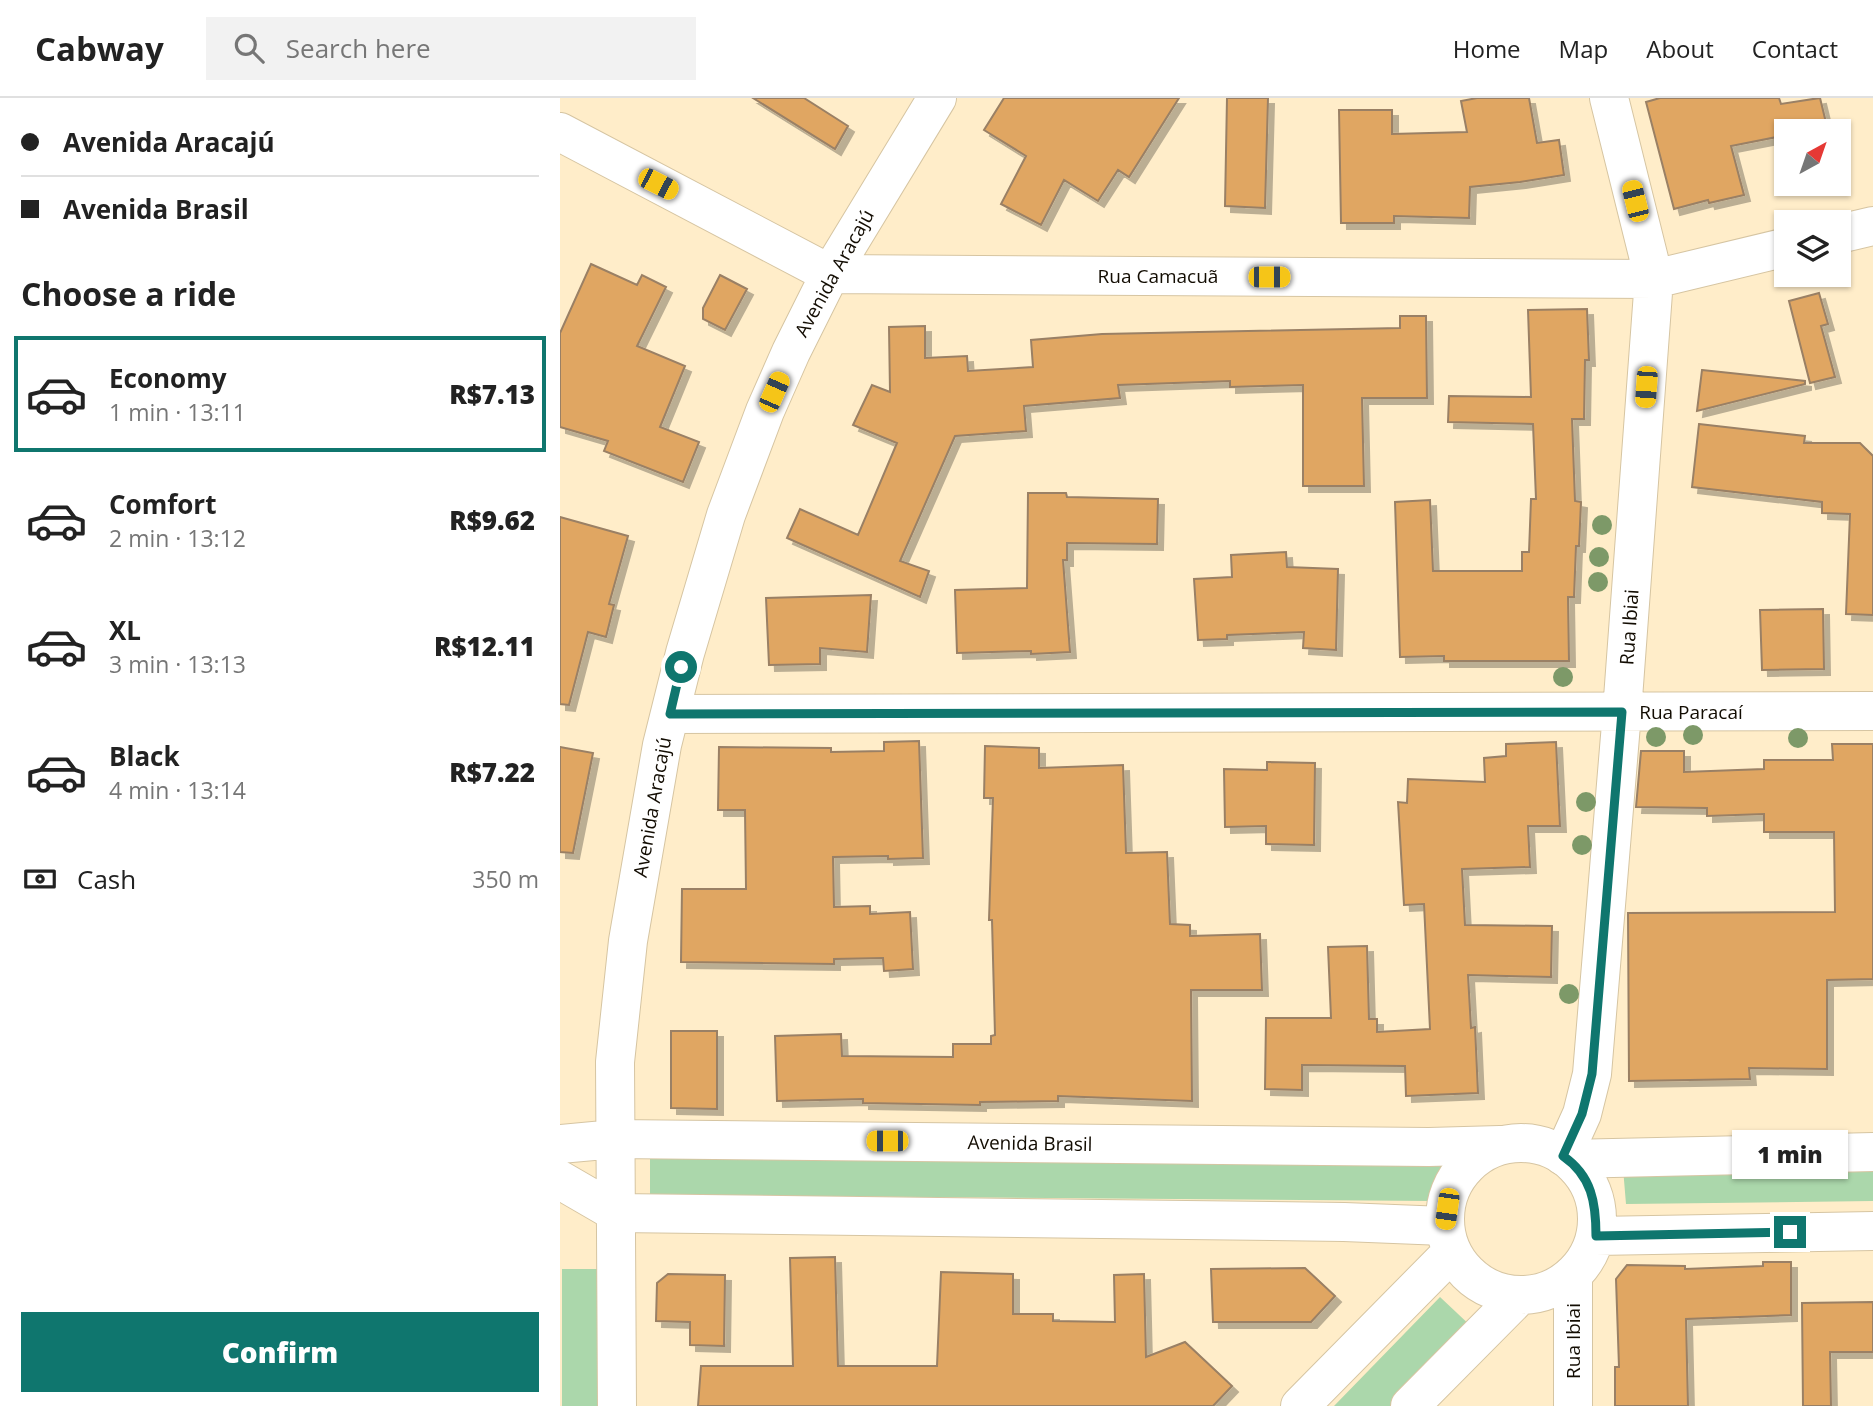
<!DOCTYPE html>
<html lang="en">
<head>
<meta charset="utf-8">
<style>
  :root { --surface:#fff; --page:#f2f2f2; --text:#222; --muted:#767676; --line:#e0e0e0; --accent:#0f766e }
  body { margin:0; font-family:"Open Sans",sans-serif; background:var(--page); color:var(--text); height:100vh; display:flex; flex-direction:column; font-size:26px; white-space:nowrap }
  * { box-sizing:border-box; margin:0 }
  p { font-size:23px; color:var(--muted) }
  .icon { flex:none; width:38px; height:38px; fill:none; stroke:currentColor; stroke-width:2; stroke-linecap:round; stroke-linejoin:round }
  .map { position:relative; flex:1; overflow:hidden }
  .panel { display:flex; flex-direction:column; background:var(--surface); width:560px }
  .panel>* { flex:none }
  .hud { display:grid; align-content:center; height:154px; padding:0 21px; background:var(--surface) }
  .needle { width:46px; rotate:40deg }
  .tools { position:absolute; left:1214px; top:21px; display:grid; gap:14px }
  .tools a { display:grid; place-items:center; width:77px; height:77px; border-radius:0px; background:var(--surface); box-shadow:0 2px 5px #0004; font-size:35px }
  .end { position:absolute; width:32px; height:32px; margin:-16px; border:9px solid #0f766e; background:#fff; box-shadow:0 0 0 4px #fff }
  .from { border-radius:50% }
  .bubble { position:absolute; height:49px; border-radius:0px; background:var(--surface); box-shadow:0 2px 5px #0004; font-size:23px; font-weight:800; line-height:49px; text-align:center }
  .car { position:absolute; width:21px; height:42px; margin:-21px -10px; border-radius:9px; box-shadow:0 0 5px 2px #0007; background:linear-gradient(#f5c518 24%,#345 0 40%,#f5c518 0 76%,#345 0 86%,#f5c518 0) }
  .hud b { display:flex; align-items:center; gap:24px; height:66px; font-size:26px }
  .hud b+b { border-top:2px solid var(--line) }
  .hud i { width:18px; height:18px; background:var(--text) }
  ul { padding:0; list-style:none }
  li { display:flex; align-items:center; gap:21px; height:116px; margin:0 14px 10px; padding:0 7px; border:4px solid transparent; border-radius:0px }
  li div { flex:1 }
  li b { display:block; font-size:26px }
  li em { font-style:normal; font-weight:800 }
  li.selected { border-color:var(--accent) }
  li>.icon { width:63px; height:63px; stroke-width:1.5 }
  h2 { padding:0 21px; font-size:32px; line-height:84px }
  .pay { display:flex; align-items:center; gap:18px; height:77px; padding:0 21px; font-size:26px }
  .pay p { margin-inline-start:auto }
  .cta { display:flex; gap:14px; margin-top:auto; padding:14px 21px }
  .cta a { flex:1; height:80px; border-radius:0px; background:var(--accent); color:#fff; font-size:28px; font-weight:800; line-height:80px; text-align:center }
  header { display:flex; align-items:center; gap:42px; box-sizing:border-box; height:98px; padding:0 35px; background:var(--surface); border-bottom:2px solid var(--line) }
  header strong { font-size:33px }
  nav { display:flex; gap:38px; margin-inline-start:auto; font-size:24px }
  .search { width:490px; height:63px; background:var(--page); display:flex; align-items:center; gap:18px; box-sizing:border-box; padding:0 24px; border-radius:0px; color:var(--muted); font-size:26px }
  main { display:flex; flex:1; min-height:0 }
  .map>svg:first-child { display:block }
</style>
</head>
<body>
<header>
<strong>Cabway</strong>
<div class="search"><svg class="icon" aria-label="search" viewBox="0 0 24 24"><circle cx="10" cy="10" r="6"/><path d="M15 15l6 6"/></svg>Search here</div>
<nav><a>Home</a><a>Map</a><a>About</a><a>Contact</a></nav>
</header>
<main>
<section class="panel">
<div class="hud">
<b><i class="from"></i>Avenida Aracajú</b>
<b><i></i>Avenida Brasil</b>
</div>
<h2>Choose a ride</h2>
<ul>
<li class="selected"><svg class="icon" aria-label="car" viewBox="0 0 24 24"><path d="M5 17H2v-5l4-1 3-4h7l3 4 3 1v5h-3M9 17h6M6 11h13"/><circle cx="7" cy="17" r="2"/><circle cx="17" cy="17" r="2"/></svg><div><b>Economy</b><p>1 min · 13:11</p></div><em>R$7.13</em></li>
<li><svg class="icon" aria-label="car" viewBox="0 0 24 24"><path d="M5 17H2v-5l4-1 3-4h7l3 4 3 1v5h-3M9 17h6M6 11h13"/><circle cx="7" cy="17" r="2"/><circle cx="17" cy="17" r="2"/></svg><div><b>Comfort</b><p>2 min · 13:12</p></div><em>R$9.62</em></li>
<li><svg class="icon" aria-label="car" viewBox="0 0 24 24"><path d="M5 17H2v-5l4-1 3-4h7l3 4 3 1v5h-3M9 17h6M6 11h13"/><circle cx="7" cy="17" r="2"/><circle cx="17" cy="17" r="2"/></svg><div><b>XL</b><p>3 min · 13:13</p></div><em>R$12.11</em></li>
<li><svg class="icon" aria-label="car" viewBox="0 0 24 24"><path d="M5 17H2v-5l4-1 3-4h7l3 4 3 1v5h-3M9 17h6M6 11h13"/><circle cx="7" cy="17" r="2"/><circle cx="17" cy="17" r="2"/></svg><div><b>Black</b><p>4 min · 13:14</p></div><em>R$7.22</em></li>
</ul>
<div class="pay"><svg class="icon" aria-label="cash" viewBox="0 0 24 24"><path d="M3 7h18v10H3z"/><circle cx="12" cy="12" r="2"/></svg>Cash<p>350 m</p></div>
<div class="cta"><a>Confirm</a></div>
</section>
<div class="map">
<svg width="1313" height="1308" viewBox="0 0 1313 1308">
  <defs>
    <filter id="shadow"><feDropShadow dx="6" dy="6" stdDeviation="0" flood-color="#0004"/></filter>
  </defs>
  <rect width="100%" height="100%" fill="#ffedc9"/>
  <path fill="#abd7ab" d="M90,1060L886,1065L873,1103L90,1097Z
    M1313,1066V1103L1066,1106L1063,1070Z
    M2,1171H39V1308H2Z
    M880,1199L914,1231L836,1308H774Z"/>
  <path fill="#e0a662" stroke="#9a8065" stroke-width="2" filter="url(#shadow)" d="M193,0H244L288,28L275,51Z
    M444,0H619L569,79L558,72L538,103L504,82L481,127L441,106L466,58L424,32Z
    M667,0H708L705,110L665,108Z
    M917,0H969L977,45L999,42L1004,77L960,84L910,89L909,120L834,118V125H781L779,12H832V36L907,34L901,3Z
    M1100,0H1219L1221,6L1260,0L1268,33H1227V37L1171,48L1184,97L1149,105L1148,102L1114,111L1086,4Z
    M31,166L77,187L82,177L106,189L77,248L125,268L100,329L139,344L123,384L44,353L48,343L0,329V235Z
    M160,177L187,191L165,232L143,221V210Z
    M1259,195L1268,226L1261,228L1275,279L1250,285L1229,203Z
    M1027,211L1029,262H1025L1024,321H1012L1015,403L1021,404L1019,448H1016L1014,499H1008L1009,563H884V558L840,559L835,404L870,402L873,473H962V454H969L971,401H976L973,326L888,324L889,298L971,299L968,212Z
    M840,218H866L867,300H802L804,388H743V287L670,289V283L558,287L560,300L464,308L466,333L395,338L340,463L369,473L360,499L227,440L240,411L298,437L337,345L293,327L312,287L330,294L329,229L365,228V260L407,258L408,273L473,269L471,242L542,236L840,230Z
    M1142,272L1245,283V286L1137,313Z
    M1139,326L1245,338L1244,345H1300L1313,358V517L1286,516L1290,416L1262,415V404L1132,389Z
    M468,395H506L507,399L598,401L597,446L507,445V462H503L510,554L471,556V553L397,555L395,492L467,490Z
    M0,419L68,438L49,506L54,507L46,539L28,534L9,607L0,606Z
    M726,454L727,469L778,471L776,552L743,550L744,534L667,537V541L638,542L634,481L672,479L671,457Z
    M311,497L307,554L260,550V566L209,567L206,500Z
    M1263,511L1264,571L1202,572L1200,512Z
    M359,643L363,760L328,761V758L273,759L274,809L310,808V816L350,814L353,871L324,873L323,860L274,861V866L121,864L122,791H186L185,712H158L159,649L271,650V654L324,653V644Z
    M996,644L1000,728H968L970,769L902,771L905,827L992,828L991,879L908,877L911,930L915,929L918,995L846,998L845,968L742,967V992L705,991L706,920H771L768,849L807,848L809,921H817V934L870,931L864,806L844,807L838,704L847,705L848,681L925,684L924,660L946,658V646Z
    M1272,646H1313V881L1267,882V971L1189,970L1190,981L1069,983L1068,815L1275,814L1274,734H1204V716L1147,718V710L1076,709L1081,653H1124V674L1204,671V662H1273Z
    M425,648L479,650V670L563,667L566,755L607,754L610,826L630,827V838L700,836L702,892H631L632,1003L498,998V1003L420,1004V1007L303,1005V1001L217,1003L215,938L281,936L282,958L393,959V946H431V938L435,937L432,822H429L433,700H424Z
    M0,649L33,655L13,755L0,754Z
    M707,664L755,665L754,747L706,746V728L665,729L664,671L707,672Z
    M111,933H157V1011L111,1010Z
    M275,1159L278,1268H377L381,1174L453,1176V1216H493V1223L555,1224L554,1177L584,1176L586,1259L625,1244L672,1288L653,1308H138L141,1268H233L230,1160Z
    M1203,1164H1231V1217L1126,1221L1128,1308H1055V1269H1059L1056,1181L1067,1167L1125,1168V1171L1203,1168Z
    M745,1170L775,1198L751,1224H653L651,1171Z
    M108,1176L165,1177L164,1248L130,1247V1224L96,1223L97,1185Z
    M1313,1204V1254H1270L1271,1308H1243L1242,1205Z"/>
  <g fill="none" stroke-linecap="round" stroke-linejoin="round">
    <defs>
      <path id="minor" d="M0,34L270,176L1094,181L1227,149
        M1279,136L1313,128
        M110,616L1313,613
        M0,1046L55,1041L869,1049L940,1047
        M1003,1058L1022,1016L1032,976L1062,614L1094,181L1049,0
        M0,1082L57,1115L784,1124L884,1128
        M1013,1177V1308
        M57,1308L55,964L68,843L102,647L125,555L166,417L205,313L231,254L270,176L377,0"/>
      <path id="major" d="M885 1121a76 76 0 1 1 152 0a76 76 0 1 1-152 0Z
        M1008,1061L1313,1054
        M1036,1138L1313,1133
        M740,1308L892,1154
        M850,1308L960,1197"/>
    </defs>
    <use href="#minor" stroke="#d6c5a2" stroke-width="40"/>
    <use href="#major" stroke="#d6c5a2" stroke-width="40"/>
    <use href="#minor" stroke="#fff" stroke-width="38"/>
    <use href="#major" stroke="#fff" stroke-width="38"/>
  </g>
  <g fill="#7d9968">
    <circle cx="1042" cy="427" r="10"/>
    <circle cx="1039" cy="459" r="10"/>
    <circle cx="1038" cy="484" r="10"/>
    <circle cx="1003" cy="579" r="10"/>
    <circle cx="1133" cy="637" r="10"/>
    <circle cx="1096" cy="639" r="10"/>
    <circle cx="1238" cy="640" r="10"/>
    <circle cx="1026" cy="704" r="10"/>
    <circle cx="1022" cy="747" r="10"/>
    <circle cx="1009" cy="896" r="10"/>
  </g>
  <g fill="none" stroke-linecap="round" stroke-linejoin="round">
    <path stroke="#0f766e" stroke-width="9" d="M121,569L110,616L1062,614L1032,976L1022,1016L1003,1058C1032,1078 1036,1105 1036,1138L1230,1134"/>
  </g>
  <g text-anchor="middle" stroke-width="7" stroke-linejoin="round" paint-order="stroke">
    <g font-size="19" fill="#120c02" stroke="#fff">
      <text transform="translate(274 175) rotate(-61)" y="7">Avenida Aracajú</text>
      <text x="598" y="185">Rua Camacuã</text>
      <text transform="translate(1069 529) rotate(-86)" y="7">Rua Ibiai</text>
      <text x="1131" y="621">Rua Paracaí</text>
      <text transform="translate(92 709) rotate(-80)" y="7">Avenida Aracajú</text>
      <text transform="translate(470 1045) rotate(1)" y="7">Avenida Brasil</text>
      <text transform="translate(1013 1243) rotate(-90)" y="7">Rua Ibiai</text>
    </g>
  </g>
</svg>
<div class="tools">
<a><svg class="needle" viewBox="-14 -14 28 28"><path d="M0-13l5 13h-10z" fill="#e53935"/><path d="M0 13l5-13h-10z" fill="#767676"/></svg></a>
<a><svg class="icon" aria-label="layers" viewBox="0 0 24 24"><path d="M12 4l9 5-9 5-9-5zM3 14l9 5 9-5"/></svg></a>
</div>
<i class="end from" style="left:121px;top:569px"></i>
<i class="end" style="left:1230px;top:1134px"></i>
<div class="bubble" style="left:1172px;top:1032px;width:116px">1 min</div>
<i class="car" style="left:98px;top:86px;rotate:117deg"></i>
<i class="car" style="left:1075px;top:103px;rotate:346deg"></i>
<i class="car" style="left:709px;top:179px;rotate:90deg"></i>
<i class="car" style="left:1086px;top:289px;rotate:184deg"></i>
<i class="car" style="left:214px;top:294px;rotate:24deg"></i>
<i class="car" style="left:327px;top:1043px;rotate:270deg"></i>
<i class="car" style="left:887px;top:1111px;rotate:188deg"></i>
</div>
</main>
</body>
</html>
